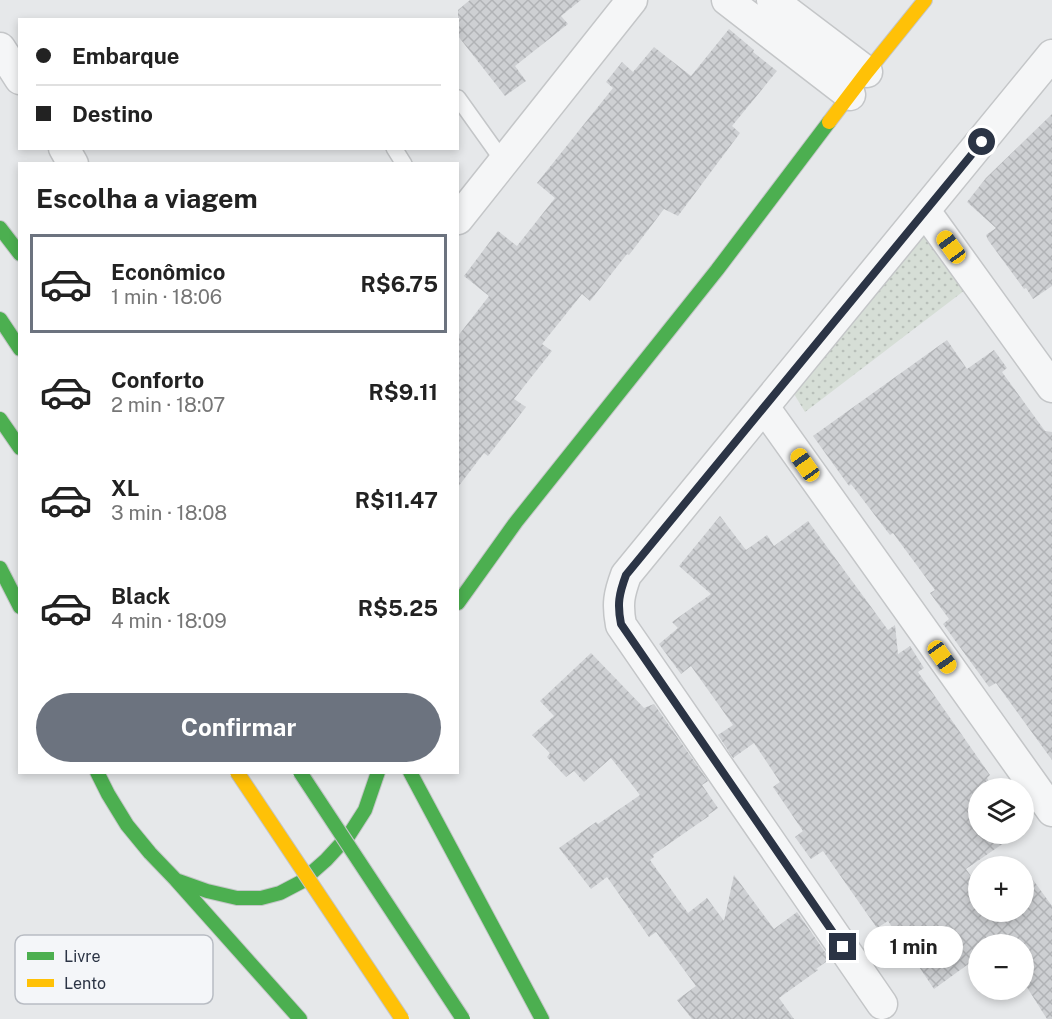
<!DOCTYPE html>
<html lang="pt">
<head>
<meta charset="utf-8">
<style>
  :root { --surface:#fff; --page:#f6f6f6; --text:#222; --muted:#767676; --line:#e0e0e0; --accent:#6c737f }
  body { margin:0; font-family:"Public Sans",sans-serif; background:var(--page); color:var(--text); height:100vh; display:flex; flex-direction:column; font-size:22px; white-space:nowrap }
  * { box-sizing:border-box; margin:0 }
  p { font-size:20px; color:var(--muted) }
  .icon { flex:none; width:33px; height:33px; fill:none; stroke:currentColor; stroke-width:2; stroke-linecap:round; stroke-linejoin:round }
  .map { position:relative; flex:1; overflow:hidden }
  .drawer { position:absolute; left:18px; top:162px; width:441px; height:612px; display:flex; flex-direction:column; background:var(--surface); border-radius:0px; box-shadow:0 3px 9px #0003 }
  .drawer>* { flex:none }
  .top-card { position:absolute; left:18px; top:18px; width:441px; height:132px; border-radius:0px; box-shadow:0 3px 9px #0003; display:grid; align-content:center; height:132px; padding:0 18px; background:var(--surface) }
  .tools { position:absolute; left:968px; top:778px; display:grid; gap:12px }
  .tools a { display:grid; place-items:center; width:66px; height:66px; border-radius:50%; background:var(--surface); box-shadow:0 3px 9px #0003; font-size:30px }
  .end { position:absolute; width:27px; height:27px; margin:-14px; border:8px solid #2b3445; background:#fff; box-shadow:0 0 0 3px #fff }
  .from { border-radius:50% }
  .bubble { position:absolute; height:42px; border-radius:21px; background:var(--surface); box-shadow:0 3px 9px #0003; font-size:20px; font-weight:700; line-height:42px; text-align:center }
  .car { position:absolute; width:18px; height:36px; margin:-18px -9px; border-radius:8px; box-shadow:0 0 4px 2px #0007; background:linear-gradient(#f5c518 24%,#345 0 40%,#f5c518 0 76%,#345 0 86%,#f5c518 0) }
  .top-card b { display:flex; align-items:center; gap:21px; height:57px; font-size:22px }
  .top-card b+b { border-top:2px solid var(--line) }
  .top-card i { width:15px; height:15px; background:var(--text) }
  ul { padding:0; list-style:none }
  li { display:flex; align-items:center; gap:18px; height:99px; margin:0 12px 9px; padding:0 6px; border:3px solid transparent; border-radius:0px }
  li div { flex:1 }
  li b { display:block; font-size:22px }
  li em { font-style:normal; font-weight:700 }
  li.selected { border-color:var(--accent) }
  li>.icon { width:54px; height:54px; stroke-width:1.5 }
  h2 { padding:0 18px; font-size:27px; line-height:72px }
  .primary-button { display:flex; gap:12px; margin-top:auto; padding:12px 18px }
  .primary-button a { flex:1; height:69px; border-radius:36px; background:var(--accent); color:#fff; font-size:24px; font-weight:700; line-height:69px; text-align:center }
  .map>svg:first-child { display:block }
</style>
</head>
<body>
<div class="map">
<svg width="1052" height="1019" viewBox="0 0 1052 1019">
  <defs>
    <pattern id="park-dots" width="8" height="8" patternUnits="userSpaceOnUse" patternTransform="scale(1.5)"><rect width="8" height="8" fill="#d6ded6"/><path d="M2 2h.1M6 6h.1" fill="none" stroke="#b8bfb9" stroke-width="1.8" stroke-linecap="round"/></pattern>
    <pattern id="building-cross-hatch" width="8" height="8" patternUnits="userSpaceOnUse" patternTransform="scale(1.5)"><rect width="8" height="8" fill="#ced0d3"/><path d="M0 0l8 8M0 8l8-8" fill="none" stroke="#b1b3b6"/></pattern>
  </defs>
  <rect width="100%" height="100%" fill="#e6e8ea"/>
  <path fill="url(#park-dots)" d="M926,231L969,287L805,412L791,389Z"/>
  <path fill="url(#building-cross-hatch)" d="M470,0H581L561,16L568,24L515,66L526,81L505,96L458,36V10Z
    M729,29L754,50L753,52L777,71L732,126L740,133L678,216L664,209L629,255L627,254L590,301L582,294L542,344L552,351L514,399L526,407L488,456L484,453L458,487V336L489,296L464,276L498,231L517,246L555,198L537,183L613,88L606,82L622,62L633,72L654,47L691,76Z
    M1052,114V286L1033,299L1026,288L1024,289L988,240L986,235L996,228L967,202L986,178Z
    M947,340L967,369L994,350L1007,368L1002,372L1045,431L1052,432V760L996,683L989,687L943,624L949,619L930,593L935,590L893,533L890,535L851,484L849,486L813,436Z
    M720,516L746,550L767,535L774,546L808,521L888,630L895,625L898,654L910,646L924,668L918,672L990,775L987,778L994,789H978V834H1017L966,869L978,886V912H1023V866L1052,906V1019H1047L1023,981V945H978V957L934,989L888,921L877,928L823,851L811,859L795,837L803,831L773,787L780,782L754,743L733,758L718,735L733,725L691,666L681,674L659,644L678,628L672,622L711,594L679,566Z
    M591,653L644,708L654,704L708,781L702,785L718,808L708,815L709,816L653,855L654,857L650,860L688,913L707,898L724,921L734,875L774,929L797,912L830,959L816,969L818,970L779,998L794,1019H692L677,1000L696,986L656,932L649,937L607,877L591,889L559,848L596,822L598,824L640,795L611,758L584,782L574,771L566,777L547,757L550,753L532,735L554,716L540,701Z"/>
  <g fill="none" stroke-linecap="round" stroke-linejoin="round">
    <defs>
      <path id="lane" d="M458,98L503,161
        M394,148L404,164"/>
      <path id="street" d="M727,0L850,95
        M772,0L867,72
        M0,48L20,79
        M64,148L73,164
        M925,211L1052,387
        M458,219L632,0
        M764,407L1052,811
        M882,1004L621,625C617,604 619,594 626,575L1052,55"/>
      <path id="fast" d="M0,228L20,254
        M0,319L20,349
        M0,419L20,448
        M0,568L20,607
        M458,603L516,522L717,270L829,122
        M97,772L108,794L127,825L150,853L176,880L207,891L237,898H261L280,893L301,882L326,860L349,835L365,810L378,772
        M410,772L542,1019
        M176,880L300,1019"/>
      <path id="slow" d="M829,122L867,72L925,0"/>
    </defs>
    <use href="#lane" stroke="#c4c6c8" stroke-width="18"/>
    <use href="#street" stroke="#c4c6c8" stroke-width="33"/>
    <use href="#fast" stroke="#c4c6c8" stroke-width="16"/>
    <use href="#slow" stroke="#c4c6c8" stroke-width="16"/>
    <use href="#lane" stroke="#f5f6f7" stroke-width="15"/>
    <use href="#street" stroke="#f5f6f7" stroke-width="30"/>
    <use href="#fast" stroke="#4caf50" stroke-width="14"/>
    <use href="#slow" stroke="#ffc107" stroke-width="14"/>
    <defs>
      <path id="fast-bridge" d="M300,772L463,1019"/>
      <path id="slow-bridge" d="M237,772L402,1019"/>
    </defs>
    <use href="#fast-bridge" stroke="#c2c5c8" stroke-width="16" stroke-linecap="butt"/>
    <use href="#slow-bridge" stroke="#c2c5c8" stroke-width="16" stroke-linecap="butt"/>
    <use href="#fast-bridge" stroke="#4caf50" stroke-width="14"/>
    <use href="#slow-bridge" stroke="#ffc107" stroke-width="14"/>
  </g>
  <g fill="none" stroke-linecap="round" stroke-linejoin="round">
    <path stroke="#2b3445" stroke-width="8" d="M843,947L621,624C617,604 619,594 626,575L982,142"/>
  </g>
  <rect x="15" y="935" width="198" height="69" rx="9" fill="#f4f6f9" stroke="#b8bcc3" stroke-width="1.5"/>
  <rect x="27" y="952" width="27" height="8" fill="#4caf50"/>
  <rect x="27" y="979" width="27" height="8" fill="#ffc107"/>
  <g font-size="16" fill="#2b3445">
    <text x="64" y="962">Livre</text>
    <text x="64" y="989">Lento</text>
  </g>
</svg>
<div class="tools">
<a><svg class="icon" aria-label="layers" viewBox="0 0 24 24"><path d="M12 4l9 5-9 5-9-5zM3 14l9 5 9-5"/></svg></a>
<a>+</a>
<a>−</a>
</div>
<i class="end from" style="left:982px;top:142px"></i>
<i class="end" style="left:843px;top:947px"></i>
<div class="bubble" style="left:864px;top:926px;width:99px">1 min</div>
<i class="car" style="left:951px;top:247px;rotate:324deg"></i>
<i class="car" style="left:805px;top:465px;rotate:325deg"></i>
<i class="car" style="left:942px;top:657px;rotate:145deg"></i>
<div class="top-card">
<b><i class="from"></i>Embarque</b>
<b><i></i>Destino</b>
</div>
<section class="drawer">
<h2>Escolha a viagem</h2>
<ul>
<li class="selected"><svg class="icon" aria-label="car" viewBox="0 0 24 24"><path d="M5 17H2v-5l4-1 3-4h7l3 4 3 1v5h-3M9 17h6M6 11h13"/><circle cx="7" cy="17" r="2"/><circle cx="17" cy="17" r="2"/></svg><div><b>Econômico</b><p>1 min · 18:06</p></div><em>R$6.75</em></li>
<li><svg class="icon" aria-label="car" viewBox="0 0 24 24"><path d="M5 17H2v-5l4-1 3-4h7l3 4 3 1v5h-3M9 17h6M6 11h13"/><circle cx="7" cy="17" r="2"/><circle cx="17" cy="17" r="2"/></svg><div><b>Conforto</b><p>2 min · 18:07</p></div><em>R$9.11</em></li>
<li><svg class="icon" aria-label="car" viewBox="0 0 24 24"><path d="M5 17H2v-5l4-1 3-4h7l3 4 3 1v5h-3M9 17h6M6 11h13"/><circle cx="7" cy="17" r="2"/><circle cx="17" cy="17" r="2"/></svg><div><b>XL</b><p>3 min · 18:08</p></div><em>R$11.47</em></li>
<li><svg class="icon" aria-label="car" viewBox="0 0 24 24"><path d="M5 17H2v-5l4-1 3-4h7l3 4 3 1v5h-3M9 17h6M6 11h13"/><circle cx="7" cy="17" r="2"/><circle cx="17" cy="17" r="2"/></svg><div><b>Black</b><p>4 min · 18:09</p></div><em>R$5.25</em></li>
</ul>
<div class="primary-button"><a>Confirmar</a></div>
</section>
</div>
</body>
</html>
